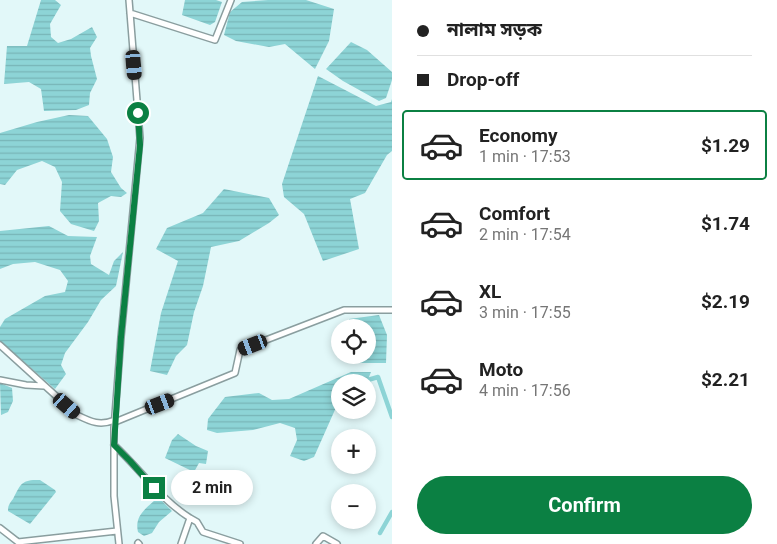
<!DOCTYPE html>
<html lang="en">
<head>
<meta charset="utf-8">
<style>
  :root { --surface:#fff; --page:#f2f2f2; --text:#222; --muted:#767676; --line:#e0e0e0; --accent:#0b8043 }
  body { margin:0; font-family:Roboto,"Noto Sans Bengali",sans-serif; background:var(--page); color:var(--text); height:100vh; display:flex; flex-direction:column; font-size:19px; white-space:nowrap }
  * { box-sizing:border-box; margin:0 }
  p { font-size:16px; color:var(--muted) }
  .icon { flex:none; width:28px; height:28px; fill:none; stroke:currentColor; stroke-width:2; stroke-linecap:round; stroke-linejoin:round }
  .map { position:relative; flex:1; overflow:hidden }
  .panel { display:flex; flex-direction:column; background:var(--surface); width:385px }
  .panel>* { flex:none }
  .guide { display:grid; align-content:center; height:110px; padding:0 25px; background:var(--surface) }
  .controls { position:absolute; left:331px; top:319px; display:grid; gap:10px }
  .controls a { display:grid; place-items:center; width:45px; height:45px; border-radius:50%; background:var(--surface); box-shadow:0 2px 8px #0003; font-size:25px }
  .end { position:absolute; width:22px; height:22px; margin:-11px; border:6px solid #0b8043; background:#fff; box-shadow:0 0 0 2px #fff }
  .from { border-radius:50% }
  .bubble { position:absolute; height:35px; border-radius:18px; background:var(--surface); box-shadow:0 2px 8px #0003; font-size:16px; font-weight:700; line-height:35px; text-align:center }
  .car { position:absolute; width:15px; height:30px; margin:-15px -8px; border-radius:6px; box-shadow:0 0 4px 1px #0007; background:linear-gradient(#222 24%,#8ab4d8 0 40%,#222 0 76%,#8ab4d8 0 86%,#222 0) }
  .guide b { display:flex; align-items:center; gap:18px; height:48px; font-size:19px }
  .guide b+b { border-top:1px solid var(--line) }
  .guide i { width:12px; height:12px; background:var(--text) }
  ul { padding:0; list-style:none }
  li { display:flex; align-items:center; gap:15px; height:70px; margin:0 10px 8px; padding:0 15px; border:2px solid transparent; border-radius:5px }
  li div { flex:1 }
  li b { display:block; font-size:19px }
  li em { font-style:normal; font-weight:700 }
  li.on { border-color:var(--accent) }
  li>.icon { width:45px; height:45px; stroke-width:1.5 }
  .cta { display:flex; gap:10px; margin-top:auto; padding:10px 25px }
  .cta a { flex:1; height:58px; border-radius:30px; background:var(--accent); color:#fff; font-size:20px; font-weight:700; line-height:58px; text-align:center }
  main { display:flex; flex:1; min-height:0 }
  .map>svg:first-child { display:block }
</style>
</head>
<body>
<main>
<div class="map">
<svg width="392" height="544" viewBox="0 0 392 544">
  <defs>
    <pattern id="water-rules" width="6" height="5" patternUnits="userSpaceOnUse" patternTransform="scale(1.25)"><rect width="6" height="5" fill="#8dd4d6"/><path d="M0 2.5h6" fill="none" stroke="#78b5b7"/></pattern>
  </defs>
  <rect width="100%" height="100%" fill="#e2f8f9"/>
  <path fill="url(#water-rules)" d="M41,0H55L61,5L50,24L51,37L58,43L71,39L92,27L97,37L90,48L91,56L97,79L90,93L89,105L76,110L44,111L41,89L29,82L4,84L7,46H27Z
    M185,0H216L222,2L215,22L210,25L182,15Z
    M268,0H306L334,9L329,41L315,69L285,44L269,47L236,41L224,35L230,12L242,2Z
    M351,42L367,50L392,72V80L386,98L379,101L343,81L326,69Z
    M318,76L376,106L391,102L392,99V151L387,155L365,193L350,199L359,249L323,261L304,214L284,197L282,184Z
    M69,115L88,116L107,139L113,157L111,172L121,188L127,193L121,197L111,196L98,203L99,221L94,231L71,224L60,211L62,182L55,167L42,161L17,170L5,185L0,184V133L37,122Z
    M224,189L269,198L279,215L269,223L239,241L211,247L203,286L194,312L187,345L176,356L167,375L150,371L161,313L178,261L156,249L167,228L203,213Z
    M49,226L68,236L97,237L90,256L91,264L109,275L114,261L123,252L116,286L101,300L88,322L65,353L61,365L66,374L55,389L0,341V327L5,319L45,296L65,292L68,281L60,270L35,262L13,264L0,269V231Z
    M379,315L387,335L386,363H351L350,355H368V328L349,327V319Z
    M351,372H371L367,382H340V402L338,403L314,457L304,461L290,456L297,440L295,428L280,423L253,430L217,433L207,430L208,419L225,397L259,393L272,400L289,399Z
    M0,383L12,388L13,401L8,412L1,415Z
    M178,434L196,446L208,451L206,464L199,463L194,472L165,458L172,440Z
    M33,480H40L55,490L56,492L30,524L8,511C8,505 10,503 13,499C19,488 20,481 33,480Z
    M158,497L172,511L159,522L152,533L144,536L138,532C134,515 147,508 158,497Z"/>
  <g fill="none" stroke-linecap="round" stroke-linejoin="round">
    <path stroke="#8dd4d6" stroke-width="4.5" d="M361,382L378,377L392,417
      M380,533L392,512"/>
    <defs>
      <path id="minor" d="M130,13L215,40L231,0
        M0,345L77,415C91,422 100,426 115,420
        M0,380L26,385L44,386
        M115,422L235,373L240,350L344,310H392
        M114,445C140,469 160,499 190,518L181,544
        M190,518L197,522L203,532L240,544
        M0,528L18,542L117,531
        M138,543L139,544
        M119,544L114,496V428L121,337L140,138L129,0
        M316,544L323,536L337,544"/>
    </defs>
    <use href="#minor" stroke="#8a9e9f" stroke-width="8"/>
    <use href="#minor" stroke="#fff" stroke-width="5"/>
  </g>
  <g fill="none" stroke-linecap="round" stroke-linejoin="round">
    <path stroke="#0b8043" stroke-width="6" d="M138,113L140,145L121,337L114,445L130,461L154,488"/>
  </g>
</svg>
<div class="controls">
<a><svg class="icon" aria-label="locate" viewBox="0 0 24 24"><circle cx="12" cy="12" r="6"/><path d="M12 2v4M12 18v4M2 12h4M18 12h4"/></svg></a>
<a><svg class="icon" aria-label="layers" viewBox="0 0 24 24"><path d="M12 4l9 5-9 5-9-5zM3 14l9 5 9-5"/></svg></a>
<a>+</a>
<a>−</a>
</div>
<i class="end from" style="left:138px;top:113px"></i>
<i class="end" style="left:154px;top:488px"></i>
<div class="bubble" style="left:171px;top:470px;width:82px">2 min</div>
<i class="car" style="left:134px;top:65px;rotate:175deg"></i>
<i class="car" style="left:253px;top:345px;rotate:249deg"></i>
<i class="car" style="left:160px;top:404px;rotate:69deg"></i>
<i class="car" style="left:67px;top:406px;rotate:131deg"></i>
</div>
<section class="panel">
<div class="guide">
<b><i class="from"></i>নালাম সড়ক</b>
<b><i></i>Drop-off</b>
</div>
<ul>
<li class="on"><svg class="icon" aria-label="car" viewBox="0 0 24 24"><path d="M5 17H2v-5l4-1 3-4h7l3 4 3 1v5h-3M9 17h6M6 11h13"/><circle cx="7" cy="17" r="2"/><circle cx="17" cy="17" r="2"/></svg><div><b>Economy</b><p>1 min · 17:53</p></div><em>$1.29</em></li>
<li><svg class="icon" aria-label="car" viewBox="0 0 24 24"><path d="M5 17H2v-5l4-1 3-4h7l3 4 3 1v5h-3M9 17h6M6 11h13"/><circle cx="7" cy="17" r="2"/><circle cx="17" cy="17" r="2"/></svg><div><b>Comfort</b><p>2 min · 17:54</p></div><em>$1.74</em></li>
<li><svg class="icon" aria-label="car" viewBox="0 0 24 24"><path d="M5 17H2v-5l4-1 3-4h7l3 4 3 1v5h-3M9 17h6M6 11h13"/><circle cx="7" cy="17" r="2"/><circle cx="17" cy="17" r="2"/></svg><div><b>XL</b><p>3 min · 17:55</p></div><em>$2.19</em></li>
<li><svg class="icon" aria-label="car" viewBox="0 0 24 24"><path d="M5 17H2v-5l4-1 3-4h7l3 4 3 1v5h-3M9 17h6M6 11h13"/><circle cx="7" cy="17" r="2"/><circle cx="17" cy="17" r="2"/></svg><div><b>Moto</b><p>4 min · 17:56</p></div><em>$2.21</em></li>
</ul>
<div class="cta"><a>Confirm</a></div>
</section>
</main>
</body>
</html>
